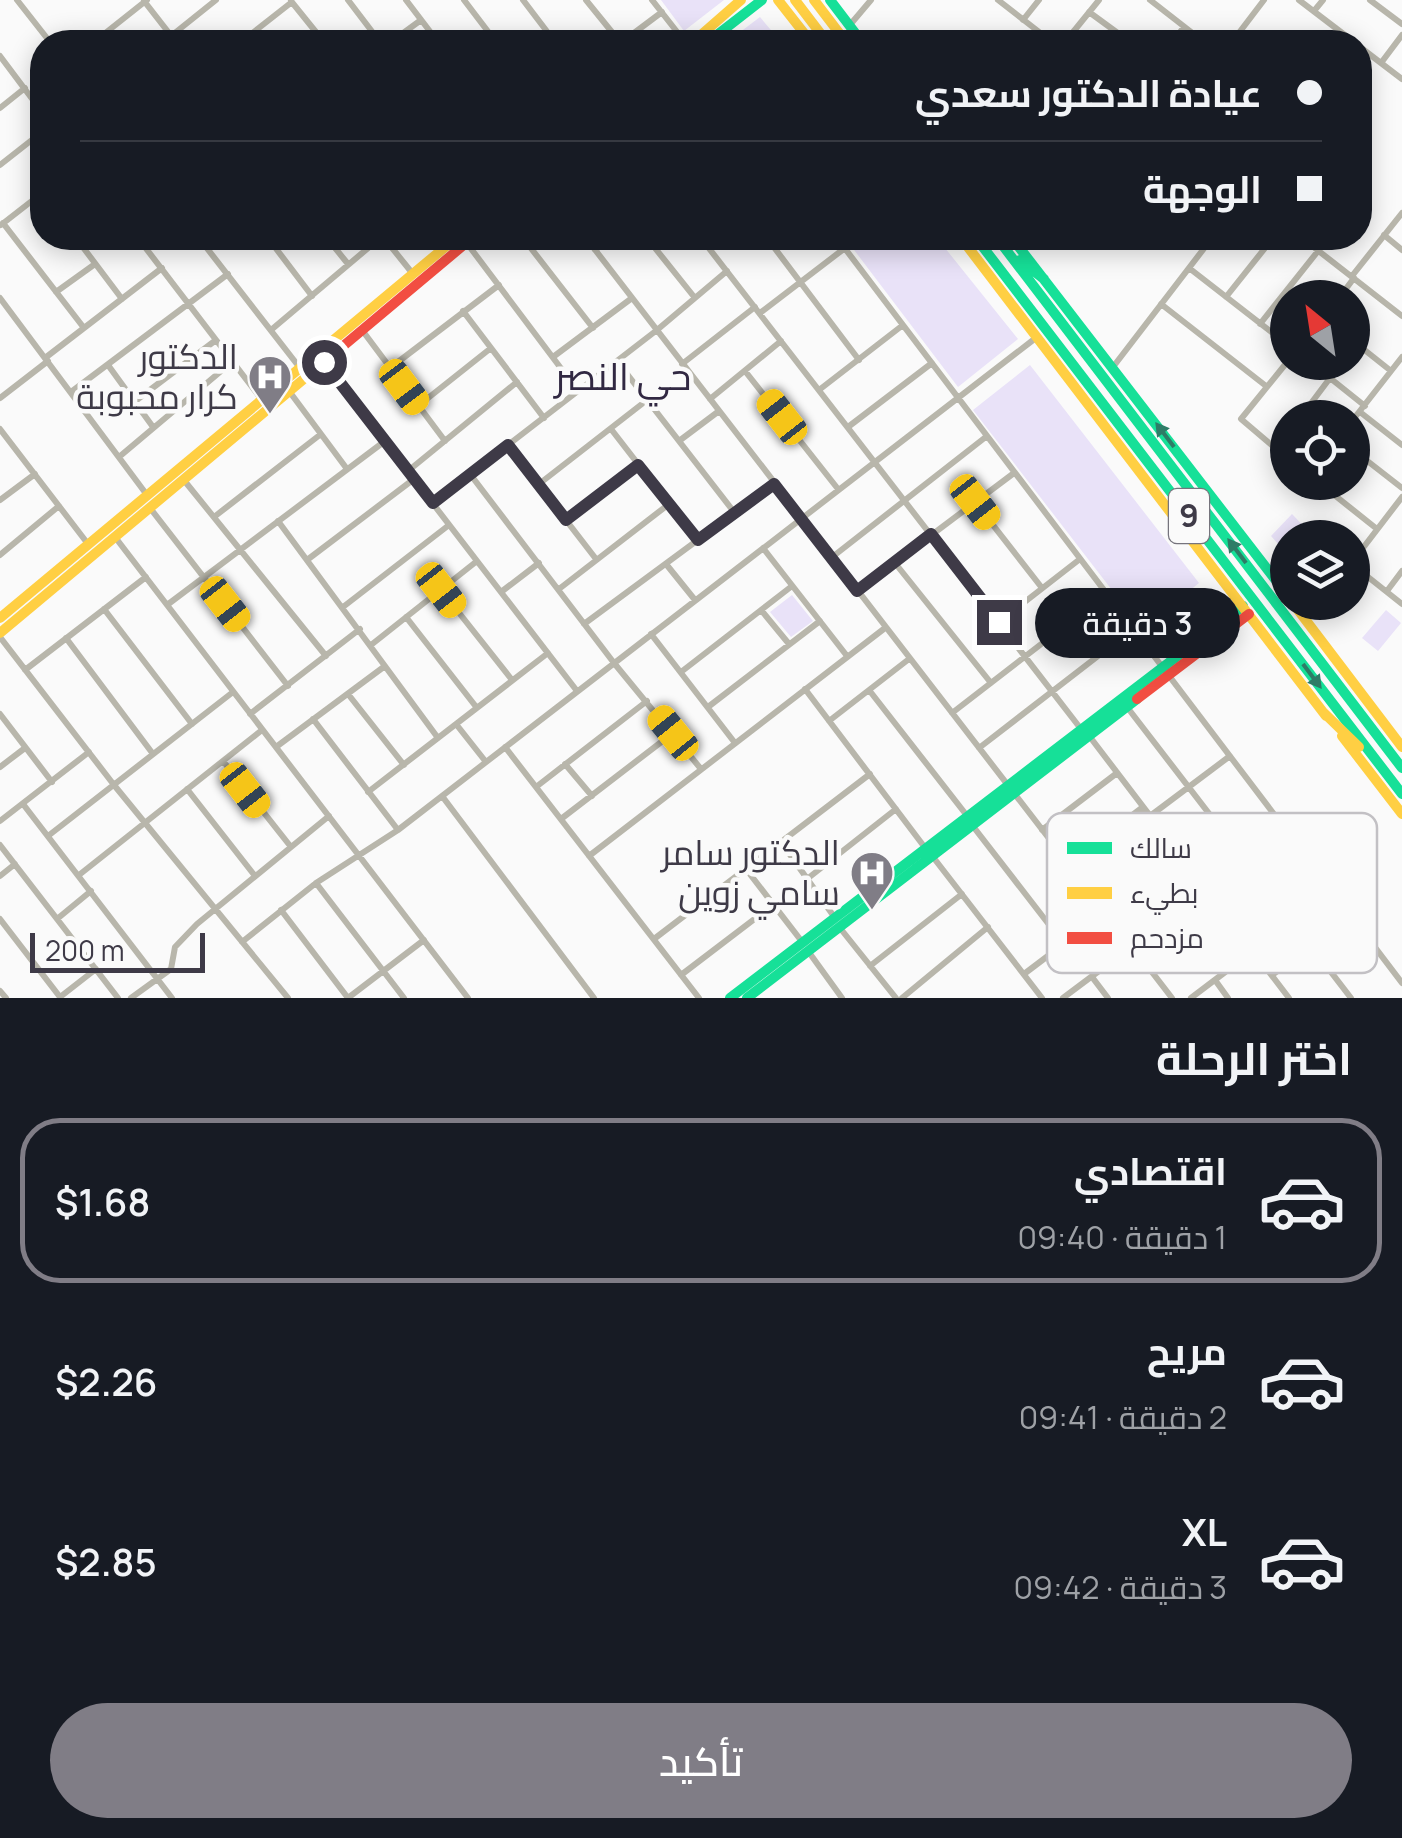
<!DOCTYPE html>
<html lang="ar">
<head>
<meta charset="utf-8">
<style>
  :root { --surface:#171b24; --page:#20242c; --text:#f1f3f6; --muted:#9ea1a6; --line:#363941; --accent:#807d86 }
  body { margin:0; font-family:Manrope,Cairo,sans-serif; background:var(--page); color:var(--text); direction:rtl; height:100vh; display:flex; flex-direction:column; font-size:38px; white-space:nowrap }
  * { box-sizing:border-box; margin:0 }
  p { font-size:32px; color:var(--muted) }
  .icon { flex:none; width:55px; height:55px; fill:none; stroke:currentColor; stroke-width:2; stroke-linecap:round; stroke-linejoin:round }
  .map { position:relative; height:998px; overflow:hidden; direction:ltr }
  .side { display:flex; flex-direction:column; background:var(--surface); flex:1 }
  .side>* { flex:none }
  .banner { position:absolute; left:30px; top:30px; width:1342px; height:220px; border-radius:40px; box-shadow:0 5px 25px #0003; direction:rtl; display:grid; align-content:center; height:220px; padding:0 50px; background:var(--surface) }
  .needle { width:65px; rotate:330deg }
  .tools { position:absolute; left:1270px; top:280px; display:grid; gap:20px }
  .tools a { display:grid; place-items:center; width:100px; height:100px; border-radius:50%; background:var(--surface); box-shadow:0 5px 25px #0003; font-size:50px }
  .scale { position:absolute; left:30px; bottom:25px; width:175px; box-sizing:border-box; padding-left:10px; border:5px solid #3e3a47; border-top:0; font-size:28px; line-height:35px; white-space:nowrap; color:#3e3a47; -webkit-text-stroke:8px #fafafa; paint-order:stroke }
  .end { position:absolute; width:45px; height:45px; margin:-22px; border:12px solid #3e3a47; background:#fff; box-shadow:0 0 0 5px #fff }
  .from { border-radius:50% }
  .bubble { position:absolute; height:70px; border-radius:35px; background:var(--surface); box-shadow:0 5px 25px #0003; font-size:32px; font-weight:600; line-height:70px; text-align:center; direction:rtl }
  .car { position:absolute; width:30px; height:60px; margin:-30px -15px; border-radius:12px; box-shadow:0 0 8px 2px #0007; background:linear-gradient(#f5c518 24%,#345 0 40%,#f5c518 0 76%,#345 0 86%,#f5c518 0) }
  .banner b { display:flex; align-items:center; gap:35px; height:95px; font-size:38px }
  .banner b+b { border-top:2px solid var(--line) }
  .banner i { width:25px; height:25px; background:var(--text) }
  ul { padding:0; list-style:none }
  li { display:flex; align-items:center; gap:30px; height:165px; margin:0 20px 15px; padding:0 30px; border:5px solid transparent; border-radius:40px }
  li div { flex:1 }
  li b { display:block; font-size:38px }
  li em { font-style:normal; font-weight:600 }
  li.selected { border-color:var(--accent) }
  li>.icon { width:90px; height:90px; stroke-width:1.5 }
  h2 { padding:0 50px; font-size:45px; line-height:120px }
  .button { display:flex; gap:20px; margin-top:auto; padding:20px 50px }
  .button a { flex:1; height:115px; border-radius:60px; background:var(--accent); color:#fff; font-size:40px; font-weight:600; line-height:115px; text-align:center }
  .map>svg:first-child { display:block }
</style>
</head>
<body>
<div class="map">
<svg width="1402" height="998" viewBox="0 0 1402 998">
  <rect width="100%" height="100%" fill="#fafafa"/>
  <path fill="#e9e2f8" d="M661,0H724L684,31Z
    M760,17L781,42H727Z
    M845,238H937L1018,339L958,387Z
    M1030,365L1199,583L1142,629L973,410Z
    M1292,514L1314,537L1288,538L1287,554L1271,536Z
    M792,595L813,621L791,637L770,612Z
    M1386,610L1401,623L1378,651L1362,638Z"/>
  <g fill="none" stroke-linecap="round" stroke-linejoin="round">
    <path stroke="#b8b6ab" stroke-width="6" d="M17,0L50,42
      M348,0L380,42
      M406,0L438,42
      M464,0L496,42
      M523,0L555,42
      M586,0L620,42
      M652,0L685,42
      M998,0L1052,42
      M1150,0L1204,42
      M1299,0L1354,42
      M1370,0L1402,24
      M144,1L176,42
      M291,1L324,42
      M1314,11L1323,0
      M1089,12L1130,42
      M1023,20L1039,0
      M849,26L871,0
      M171,36L216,0
      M94,42L147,0
      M241,42L292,2
      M391,42L421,20
      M622,42L662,12
      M1065,42L1099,0
      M1172,42L1184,27
      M1232,42L1264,0
      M1360,47L1402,79
      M0,56L42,112
      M1381,63L1402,35
      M0,108L25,88
      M0,165L42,132
      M3,223L84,328
      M1,225L42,193
      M1384,235L1402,250
      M76,238L122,299
      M138,238L262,400
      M199,238L300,368
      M268,238L312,296
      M327,238L348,264
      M384,238L413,274
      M523,238L593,328
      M586,238L1172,998
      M647,238L695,298
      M701,238L1081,729
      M767,238L859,360
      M837,238L1402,983
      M1302,238L1402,316
      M466,242L578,391
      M206,245L216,238
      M595,250L611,238
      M1189,268L1288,345
      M1352,276L1402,213
      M56,292L95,264
      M1226,297L1273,238
      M0,298L147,495
      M1339,298L1354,278
      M1161,304L1266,386
      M463,311L544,418
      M760,313L845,248
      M1260,324L1318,251
      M271,330L380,238
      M362,330L445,441
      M1352,340L1391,371
      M553,357L632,298
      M45,358L162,268
      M617,361L734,512
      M1288,361L1241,419L1288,459
      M324,362L577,691
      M1310,362L1365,406
      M682,364L755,307
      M108,365L153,427
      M1113,367L1212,238
      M390,368L499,285
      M745,371L838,489
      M819,390L903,325
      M289,391L347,469
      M71,392L228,274
      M0,398L48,361
      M710,399L781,341
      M134,402L216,340
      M418,406L491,348
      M1360,412L1402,445
      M1300,418L1330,378
      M1352,421L1402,357
      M848,427L932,363
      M0,429L88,544
      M611,429L697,540
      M679,441L719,411
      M508,445L596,559
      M1275,449L1288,433
      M1352,449L1402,488
      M119,457L233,361
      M408,471L517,382
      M470,474L614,663L701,769
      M183,479L326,656
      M1318,482L1377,529
      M539,484L647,400
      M1402,497L1353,561L1358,569L1402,604
      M0,500L35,474
      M975,502L1042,588
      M433,503L657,330L727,271
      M150,508L288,686
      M214,517L321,434
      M566,520L638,465
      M278,521L438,738
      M115,537L468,998
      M763,548L847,656
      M0,555L59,506
      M831,558L987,436
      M307,560L414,479
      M895,563L991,683
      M666,564L695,600
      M559,589L669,504
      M441,590L512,680
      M857,591L1014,473
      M1387,591L1402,571
      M501,592L539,563
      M167,605L385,441
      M343,607L449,525
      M104,609L192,724
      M761,610L789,644
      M406,617L477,708
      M999,622L1080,559
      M584,624L775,483
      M651,634L735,743
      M0,637L114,785L288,998
      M66,638L153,754
      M371,645L477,561
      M25,670L146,577
      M681,672L792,586
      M805,689L926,849
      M869,690L968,817
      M348,694L404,765
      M708,707L820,621
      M1127,707L1351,998
      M952,713L1106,594
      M0,714L52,782
      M250,714L360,629
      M313,719L398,830
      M829,721L909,659
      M456,724L486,762
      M1090,737L1289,998
      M276,747L385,666
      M505,747L699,998
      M979,748L1133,629
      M223,761L291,847
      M565,764L592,796
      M0,767L25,748
      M536,787L647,701
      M187,789L255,876
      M368,792L548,653
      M442,796L594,998
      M23,804L172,998
      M1150,816L1230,756
      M561,819L673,733
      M0,821L89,752
      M972,825L1064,944
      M1042,830L1117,773
      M48,836L233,692
      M1102,838L1184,944
      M781,842L835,918
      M0,845L118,998
      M589,856L885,628
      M933,857L1042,998
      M1068,864L1143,807
      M746,869L803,943
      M79,875L262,730
      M0,876L15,864
      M807,879L896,809
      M316,883L404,998
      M1211,895L1290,835
      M281,910L348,998
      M0,919L60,997
      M57,919L91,891
      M840,928L896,998
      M654,939L870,774
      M242,942L316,883L398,830L1037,337
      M808,951L842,998
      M870,966L962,894
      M1150,970L1225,914
      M1024,974L1106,912
      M681,975L773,905
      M1272,975L1352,917
      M1092,977L1108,998
      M1215,980L1228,998
      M0,991L6,998
      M60,997L96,969
      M131,998L171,969L175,947L197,924L329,816
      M348,998L424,940
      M902,998L988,927
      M1063,998L1131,947
      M1191,998L1253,951"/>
    <path stroke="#16e098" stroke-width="10" d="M830,0L862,42
      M708,42L762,0
      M976,238L1402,794
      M997,238L1402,768
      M1012,238L1288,596
      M1020,260L1044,279
      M730,998L1243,606
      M747,998L1137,699"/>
    <path stroke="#ffcf43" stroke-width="10" d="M778,0L811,42
      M795,0L827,42
      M814,0L846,42
      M693,42L741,0
      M961,238L1326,716
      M1292,602L1402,747
      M0,618L456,238
      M0,633L311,373
      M1323,712L1359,747
      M1342,736L1402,814"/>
    <path stroke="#f24e42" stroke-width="10" d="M311,373L472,238
      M1137,699L1249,614"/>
  </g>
  <defs><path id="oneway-solid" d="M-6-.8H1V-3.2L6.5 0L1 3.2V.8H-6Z" transform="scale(2.5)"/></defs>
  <g fill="#2e7c67">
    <use href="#oneway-solid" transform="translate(1165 435) rotate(-127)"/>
    <use href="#oneway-solid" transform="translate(1237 551) rotate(-127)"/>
    <use href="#oneway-solid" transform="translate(1312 676) rotate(53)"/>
  </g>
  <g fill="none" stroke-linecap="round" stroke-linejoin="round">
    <path stroke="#3e3a47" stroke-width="12" d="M324,362L433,503L508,445L566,520L638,465L698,540L774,484L857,591L931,534L999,622"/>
  </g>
  <defs>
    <symbol id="hospital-pin" viewBox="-11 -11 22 30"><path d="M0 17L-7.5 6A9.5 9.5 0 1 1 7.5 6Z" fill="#807d86" stroke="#fafafa"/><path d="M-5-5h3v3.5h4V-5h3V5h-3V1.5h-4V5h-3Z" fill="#fff"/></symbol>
  </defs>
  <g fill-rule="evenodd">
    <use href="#hospital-pin" x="245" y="352" width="50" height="68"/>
    <use href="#hospital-pin" x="847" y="848" width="50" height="68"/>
  </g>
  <g text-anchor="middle" stroke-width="9" stroke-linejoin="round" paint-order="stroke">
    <rect fill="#fafafa" stroke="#76747d" stroke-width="2.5" x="1169" y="489" width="40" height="54" rx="8"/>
    <g font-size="32" font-weight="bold" fill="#3e3a47">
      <text x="1189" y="527">9</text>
    </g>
    <g font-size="35" fill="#3e3a47" stroke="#fafafa" text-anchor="end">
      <text x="238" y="369">الدكتور<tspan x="238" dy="40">كرار محبوبة</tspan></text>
      <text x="840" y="865">الدكتور سامر<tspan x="840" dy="40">سامي زوين</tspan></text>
    </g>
    <g font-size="38" fill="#312842" stroke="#fafafa">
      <text x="623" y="390">حي النصر</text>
    </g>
  </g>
  <rect x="1047" y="813" width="330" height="160" rx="15" fill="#fafafa" stroke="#c2c0c4" stroke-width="2.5"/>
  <rect x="1067" y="842" width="45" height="12" fill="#16e098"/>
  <rect x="1067" y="887" width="45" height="12" fill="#ffcf43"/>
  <rect x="1067" y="932" width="45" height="12" fill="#f24e42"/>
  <g font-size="28" fill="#3e3a47">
    <text x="1130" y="858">سالك</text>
    <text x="1130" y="903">بطيء</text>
    <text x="1130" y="948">مزدحم</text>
  </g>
</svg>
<div class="tools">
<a><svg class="needle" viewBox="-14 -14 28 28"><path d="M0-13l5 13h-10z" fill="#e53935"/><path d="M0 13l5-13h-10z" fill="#9ea1a6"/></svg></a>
<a><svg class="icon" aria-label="locate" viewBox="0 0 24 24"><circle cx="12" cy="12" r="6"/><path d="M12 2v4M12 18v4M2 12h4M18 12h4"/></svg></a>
<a><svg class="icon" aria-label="layers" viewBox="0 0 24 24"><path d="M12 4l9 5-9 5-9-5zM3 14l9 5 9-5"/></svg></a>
</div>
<div class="scale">200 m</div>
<i class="end from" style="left:324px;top:362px"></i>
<i class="end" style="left:999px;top:622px"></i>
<div class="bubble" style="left:1035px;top:588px;width:205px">3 دقيقة</div>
<i class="car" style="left:404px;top:387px;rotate:143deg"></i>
<i class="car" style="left:782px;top:417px;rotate:322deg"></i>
<i class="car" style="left:975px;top:502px;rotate:142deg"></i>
<i class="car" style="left:441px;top:590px;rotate:142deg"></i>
<i class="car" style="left:225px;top:604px;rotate:142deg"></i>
<i class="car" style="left:673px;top:733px;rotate:321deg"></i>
<i class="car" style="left:245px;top:790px;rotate:142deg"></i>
<div class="banner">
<b><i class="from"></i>عيادة الدكتور سعدي</b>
<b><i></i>الوجهة</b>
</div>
</div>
<section class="side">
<h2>اختر الرحلة</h2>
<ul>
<li class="selected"><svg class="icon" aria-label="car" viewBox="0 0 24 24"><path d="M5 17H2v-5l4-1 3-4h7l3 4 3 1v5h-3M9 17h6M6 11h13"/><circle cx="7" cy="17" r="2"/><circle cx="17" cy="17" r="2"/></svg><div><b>اقتصادي</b><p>1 دقيقة · 09:40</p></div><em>$1.68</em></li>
<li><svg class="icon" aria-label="car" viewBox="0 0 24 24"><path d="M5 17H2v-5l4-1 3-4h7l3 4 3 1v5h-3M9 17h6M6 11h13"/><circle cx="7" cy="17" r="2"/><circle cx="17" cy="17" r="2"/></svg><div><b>مريح</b><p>2 دقيقة · 09:41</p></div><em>$2.26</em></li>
<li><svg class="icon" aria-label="car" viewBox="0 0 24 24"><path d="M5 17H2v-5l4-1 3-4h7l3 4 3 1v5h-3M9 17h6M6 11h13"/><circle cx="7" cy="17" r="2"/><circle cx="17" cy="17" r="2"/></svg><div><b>XL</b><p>3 دقيقة · 09:42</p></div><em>$2.85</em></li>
</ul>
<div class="button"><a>تأكيد</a></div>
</section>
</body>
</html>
